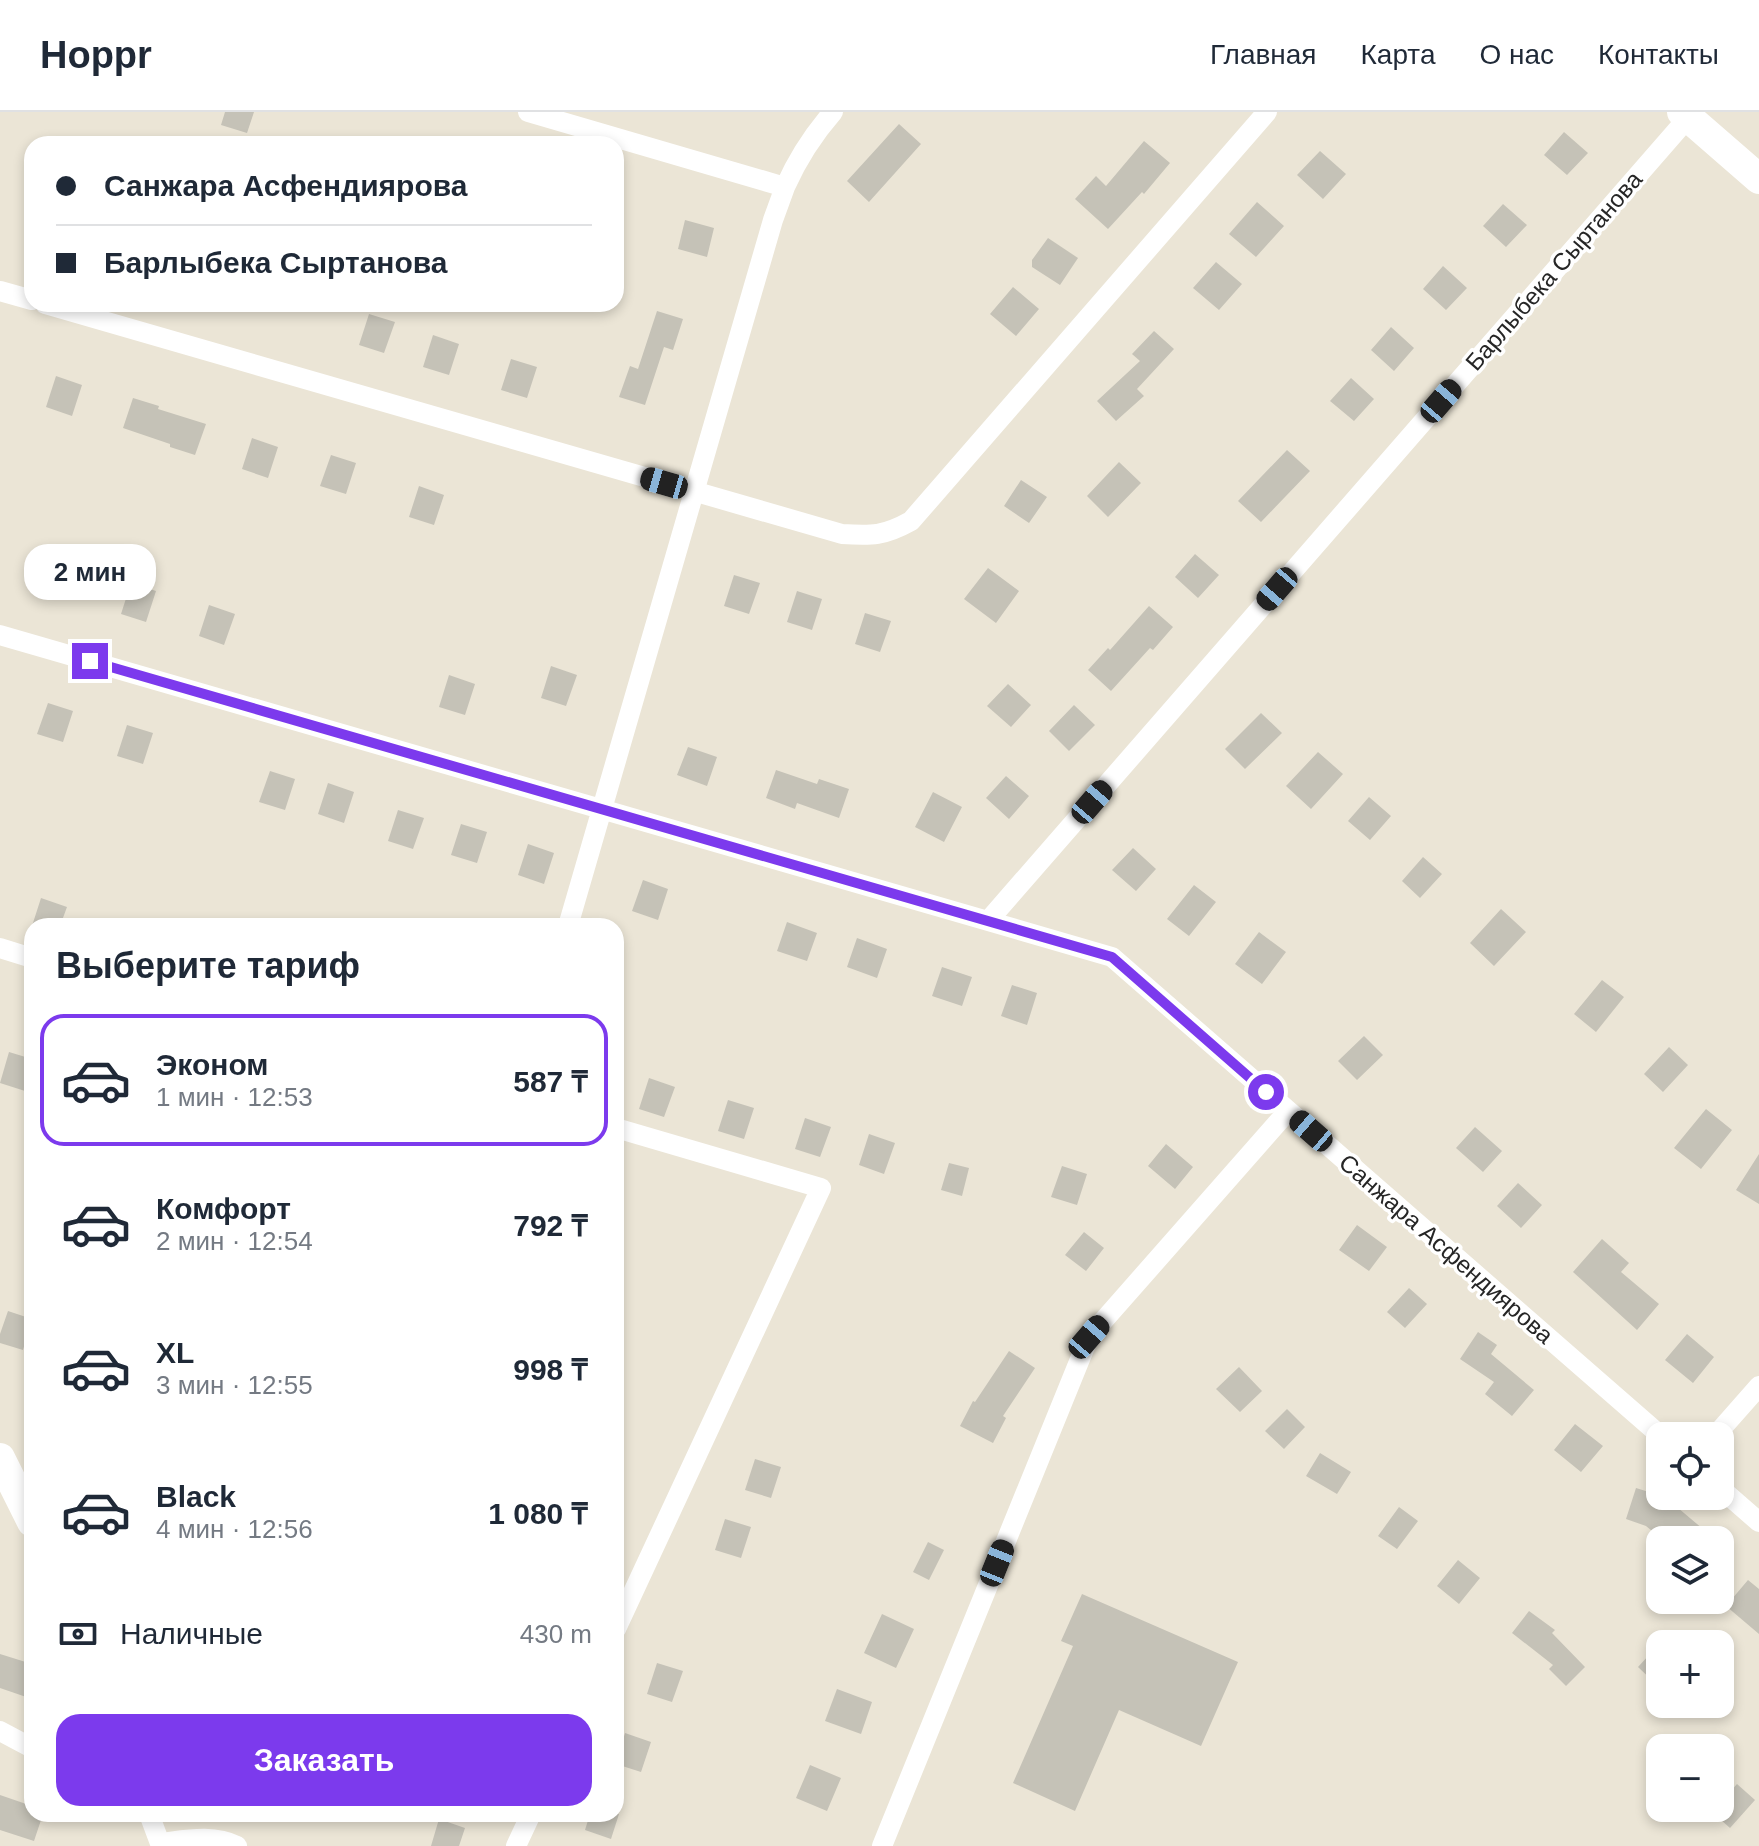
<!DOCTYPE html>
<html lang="ru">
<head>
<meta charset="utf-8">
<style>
  :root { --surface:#fff; --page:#f6f6f7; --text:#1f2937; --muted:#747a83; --line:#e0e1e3; --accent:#7c3aed }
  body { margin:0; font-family:Helvetica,sans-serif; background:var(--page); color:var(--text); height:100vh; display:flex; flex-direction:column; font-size:30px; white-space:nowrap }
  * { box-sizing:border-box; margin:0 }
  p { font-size:26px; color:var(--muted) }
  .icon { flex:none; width:44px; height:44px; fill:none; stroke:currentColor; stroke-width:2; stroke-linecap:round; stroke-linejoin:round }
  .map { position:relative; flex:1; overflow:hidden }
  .drawer { position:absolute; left:24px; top:806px; width:600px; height:904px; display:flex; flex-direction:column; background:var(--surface); border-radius:24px; box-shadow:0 4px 12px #0003 }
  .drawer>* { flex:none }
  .hud { position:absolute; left:24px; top:24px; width:600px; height:176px; border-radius:24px; box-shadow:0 4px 12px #0003; display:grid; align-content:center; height:176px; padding:0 32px; background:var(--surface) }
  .fabs { position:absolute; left:1646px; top:1310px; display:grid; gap:16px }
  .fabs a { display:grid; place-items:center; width:88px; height:88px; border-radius:16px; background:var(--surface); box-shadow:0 4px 12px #0003; font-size:40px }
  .end { position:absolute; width:36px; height:36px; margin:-18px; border:10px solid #7c3aed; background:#fff; box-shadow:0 0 0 4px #fff }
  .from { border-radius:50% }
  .bubble { position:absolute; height:56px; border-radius:24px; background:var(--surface); box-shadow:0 4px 12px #0003; font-size:26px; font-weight:700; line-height:56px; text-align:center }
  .car { position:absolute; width:24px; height:48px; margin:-24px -12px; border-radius:10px; box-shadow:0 0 6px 2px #0007; background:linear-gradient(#222 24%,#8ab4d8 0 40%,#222 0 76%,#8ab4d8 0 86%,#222 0) }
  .hud b { display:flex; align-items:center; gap:28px; height:76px; font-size:30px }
  .hud b+b { border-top:2px solid var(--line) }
  .hud i { width:20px; height:20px; background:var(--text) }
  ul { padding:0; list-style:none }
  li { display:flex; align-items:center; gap:24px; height:132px; margin:0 16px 12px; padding:0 16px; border:4px solid transparent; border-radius:24px }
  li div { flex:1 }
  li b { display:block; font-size:30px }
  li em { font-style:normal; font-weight:700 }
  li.on { border-color:var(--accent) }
  li>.icon { width:72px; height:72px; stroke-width:1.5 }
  h2 { padding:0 32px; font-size:36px; line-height:96px }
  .pay { display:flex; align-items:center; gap:20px; height:88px; padding:0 32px; font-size:30px }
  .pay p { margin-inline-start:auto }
  .action { display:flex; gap:16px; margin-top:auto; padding:16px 32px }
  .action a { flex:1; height:92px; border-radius:24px; background:var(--accent); color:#fff; font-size:32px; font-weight:700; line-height:92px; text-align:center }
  header { display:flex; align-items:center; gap:48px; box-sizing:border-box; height:112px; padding:0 40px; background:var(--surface); border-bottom:2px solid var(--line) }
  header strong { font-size:38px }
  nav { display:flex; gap:44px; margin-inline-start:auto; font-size:28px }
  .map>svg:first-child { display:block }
</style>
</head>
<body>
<header>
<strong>Hoppr</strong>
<nav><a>Главная</a><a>Карта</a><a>О нас</a><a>Контакты</a></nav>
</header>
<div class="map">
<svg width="1759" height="1734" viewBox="0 0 1759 1734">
  <rect width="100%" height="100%" fill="#ebe5d6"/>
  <path fill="#c5c2b7" d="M225,0H254L247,21L221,13Z
    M899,12L921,32L869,90L847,69Z
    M1564,20L1588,41L1567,63L1544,43Z
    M1144,29L1170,51L1144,82L1142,80L1108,117L1075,87L1096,64L1106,74Z
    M1320,39L1346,62L1323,87L1297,63Z
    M1257,90L1284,114L1256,145L1229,122Z
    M1503,92L1527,113L1506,135L1483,114Z
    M685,108L714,116L707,145L678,137Z
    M1048,126L1078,146L1060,173L1032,155V148Z
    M1216,150L1242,172L1219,198L1193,176Z
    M1443,154L1467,176L1446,198L1423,177Z
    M1013,175L1039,197L1016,224L990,202Z
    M657,199L683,207L673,238L664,235L645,293L619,285L630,254L638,257Z
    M369,202L395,210L384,241L359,233Z
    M1391,215L1414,236L1394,259L1371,238Z
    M1154,219L1174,237L1137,277L1144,284L1116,309L1097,289L1140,249L1132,242Z
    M433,223L459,232L449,263L423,255Z
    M511,247L537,255L527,286L501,278Z
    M56,264L82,273L72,304L46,295Z
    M1351,266L1374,287L1354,309L1330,289Z
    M133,286L159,294L158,297L206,312L195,343L170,335V332L123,316Z
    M252,326L278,335L268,366L242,357Z
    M1287,338L1310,359L1261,410L1238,389Z
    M331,343L356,351L346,382L320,374Z
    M1119,350L1141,371L1108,405L1087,384Z
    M1021,368L1047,385L1029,411L1004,394Z
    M419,374L444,383L434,413L409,405Z
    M1195,442L1219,463L1198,486L1175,465Z
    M988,456L1019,479L996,511L964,487Z
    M734,463L760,471L749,502L724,494Z
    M131,471L156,479L146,510L121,502Z
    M797,479L822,487L812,518L787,510Z
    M209,493L235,502L224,533L199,524Z
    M1149,494L1173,515L1153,538L1150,536L1111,579L1088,558L1108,536L1110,538Z
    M865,501L891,509L880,540L855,532Z
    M551,554L577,563L566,594L541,586Z
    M449,563L475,572L465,603L439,595Z
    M1008,572L1031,593L1011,615L987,594Z
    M48,591L73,599L63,630L37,622Z
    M1074,593L1095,613L1069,639L1049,619Z
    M1261,601L1282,621L1245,657L1225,637Z
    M127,613L153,621L143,652L117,644Z
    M688,635L717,645L707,674L677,663Z
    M1318,640L1343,662L1311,697L1286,674Z
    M776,658L817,672L819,667L849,677L839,706L797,691L795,697L766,686Z
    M270,659L295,667L285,698L259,690Z
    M1006,664L1029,684L1009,707L986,686Z
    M328,671L354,680L344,711L318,702Z
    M933,680L962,695L944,730L915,715Z
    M1369,685L1391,704L1370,728L1348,709Z
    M398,698L424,706L413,737L388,729Z
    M461,712L487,720L477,751L451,743Z
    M528,732L554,741L544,772L518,763Z
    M1133,736L1156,757L1136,779L1112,758Z
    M1423,745L1442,762L1420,786L1402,769Z
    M643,768L668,777L658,808L632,799Z
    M1194,773L1216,790L1189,824L1167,807Z
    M41,786L67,795L60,814H32Z
    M1501,797L1526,820L1494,854L1470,831Z
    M787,810L817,821L807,849L777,839Z
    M1259,820L1286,840L1262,872L1235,852Z
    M857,826L887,837L877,866L847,855Z
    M942,855L972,865L962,894L932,884Z
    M1602,868L1624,885L1596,920L1574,902Z
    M1012,873L1037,881L1027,913L1001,904Z
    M1364,924L1383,943L1357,968L1338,949Z
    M1669,935L1688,953L1663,980L1644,962Z
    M9,940L32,947V957L25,979L0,971Z
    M649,966L675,975L664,1005L639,997Z
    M728,988L754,996L744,1027L718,1019Z
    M1706,997L1732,1018L1701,1057L1674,1036Z
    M805,1006L831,1015L820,1045L795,1037Z
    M1475,1015L1502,1039L1483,1060L1456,1036Z
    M869,1022L895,1031L884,1062L859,1053Z
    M1166,1032L1193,1055L1175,1077L1148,1054Z
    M1759,1042V1092L1736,1078Z
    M949,1051L969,1056L962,1084L941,1078Z
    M1062,1054L1087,1062L1077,1093L1051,1085Z
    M1518,1071L1542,1093L1521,1116L1497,1094Z
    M1357,1113L1387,1135L1369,1159L1339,1138Z
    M1084,1120L1104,1136L1086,1159L1065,1143Z
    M1602,1127L1629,1151L1621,1160L1659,1192L1637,1218L1573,1160Z
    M1409,1176L1427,1192L1405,1216L1387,1200Z
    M8,1199L32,1207L23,1238L0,1231V1222Z
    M1478,1220L1497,1233L1491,1242L1534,1278L1512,1304L1485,1282L1494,1270L1460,1247Z
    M1687,1222L1714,1245L1693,1271L1665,1248Z
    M1009,1239L1035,1256L1003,1304L1006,1306L993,1331L960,1314L973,1289L975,1290Z
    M1239,1255L1262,1279L1240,1300L1216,1277Z
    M1287,1297L1305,1315L1284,1337L1265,1319Z
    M1575,1312L1603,1334L1581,1360L1554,1338Z
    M1320,1341L1351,1360L1337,1382L1306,1364Z
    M755,1347L781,1355L771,1386L745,1378Z
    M1636,1376L1665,1385L1716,1428H1663L1646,1414L1626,1407Z
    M1399,1395L1418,1409L1397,1437L1378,1424Z
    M725,1407L751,1415L741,1446L715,1438Z
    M928,1430L944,1438L929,1468L913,1460Z
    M1458,1448L1480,1466L1459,1492L1437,1474Z
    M1748,1468L1759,1477V1522L1726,1494Z
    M1082,1482L1238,1550L1201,1634L1119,1598L1075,1699L1013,1671L1073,1534L1061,1529Z
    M1529,1499L1555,1518L1552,1521L1585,1555L1566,1574L1549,1557L1553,1553L1512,1521Z
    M882,1502L914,1517L896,1556L864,1541Z
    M1660,1531V1576L1638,1555Z
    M0,1542L32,1552V1587L0,1576Z
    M657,1551L683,1559L672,1590L647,1582Z
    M837,1577L872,1590L861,1622L825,1609Z
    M625,1621L651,1630L641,1660L616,1652Z
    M810,1653L841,1666L827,1699L796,1686Z
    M1737,1672L1755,1688L1730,1716L1712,1700L1715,1696H1720V1691Z
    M0,1683L32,1694V1702H43L34,1729L0,1718Z
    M590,1702H619L611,1727L585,1718Z
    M439,1707L465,1716L459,1734H431Z"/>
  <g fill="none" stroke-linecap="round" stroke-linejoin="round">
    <path stroke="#fff" stroke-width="20" d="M528,0L785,75C798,46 812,24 833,0
      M0,179L32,188
      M45,192L842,422C872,424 884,424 911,409L1267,0
      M0,523L988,809L1693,0
      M988,809L1112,845L1661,1324
      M568,814L773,108L785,75
      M0,836L32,846
      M616,1016L821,1076L616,1517
      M1715,1324L1759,1274
      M1720,1376L1759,1410
      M0,1619L32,1636
      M149,1702L161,1734
      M160,1731C186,1728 213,1722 237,1734
      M516,1734L531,1702
      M882,1734L1089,1225L1288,999"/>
    <path stroke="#fff" stroke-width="30" d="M1682,0L1759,67
      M0,1346L32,1410"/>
  </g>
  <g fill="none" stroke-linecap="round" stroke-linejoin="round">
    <path stroke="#7c3aed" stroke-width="10" d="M90,549L1112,845L1266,980"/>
  </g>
  <g text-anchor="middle" stroke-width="7" stroke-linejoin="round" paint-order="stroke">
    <g font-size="24" fill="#262626" stroke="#fff">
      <text transform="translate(1554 159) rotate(-49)" y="8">Барлыбека Сыртанова</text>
      <text transform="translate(1446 1137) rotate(41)" y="8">Санжара Асфендиярова</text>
    </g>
  </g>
</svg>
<div class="fabs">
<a><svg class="icon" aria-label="locate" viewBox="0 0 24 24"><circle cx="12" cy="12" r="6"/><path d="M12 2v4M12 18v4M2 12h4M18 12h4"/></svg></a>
<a><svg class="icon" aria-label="layers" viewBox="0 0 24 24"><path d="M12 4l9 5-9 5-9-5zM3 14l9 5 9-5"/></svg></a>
<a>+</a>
<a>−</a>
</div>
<i class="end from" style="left:1266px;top:980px"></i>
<i class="end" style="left:90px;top:549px"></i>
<div class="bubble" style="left:24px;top:432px;width:132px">2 мин</div>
<i class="car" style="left:1441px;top:289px;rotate:41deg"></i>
<i class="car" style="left:664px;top:371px;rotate:286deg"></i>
<i class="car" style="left:1277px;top:477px;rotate:221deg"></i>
<i class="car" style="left:1092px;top:690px;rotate:41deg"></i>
<i class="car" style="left:1311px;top:1019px;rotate:311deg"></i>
<i class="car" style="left:1089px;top:1225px;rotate:41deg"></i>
<i class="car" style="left:997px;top:1451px;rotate:22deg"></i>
<div class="hud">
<b><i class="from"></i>Санжара Асфендиярова</b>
<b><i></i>Барлыбека Сыртанова</b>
</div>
<section class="drawer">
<h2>Выберите тариф</h2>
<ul>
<li class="on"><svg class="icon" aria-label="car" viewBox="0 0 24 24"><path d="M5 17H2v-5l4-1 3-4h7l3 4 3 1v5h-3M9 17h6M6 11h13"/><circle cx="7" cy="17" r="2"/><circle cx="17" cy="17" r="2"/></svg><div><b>Эконом</b><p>1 мин · 12:53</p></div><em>587 ₸</em></li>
<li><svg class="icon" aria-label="car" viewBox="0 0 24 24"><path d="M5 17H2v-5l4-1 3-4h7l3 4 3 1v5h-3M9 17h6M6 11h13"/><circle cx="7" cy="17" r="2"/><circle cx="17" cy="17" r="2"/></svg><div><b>Комфорт</b><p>2 мин · 12:54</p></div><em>792 ₸</em></li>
<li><svg class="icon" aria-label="car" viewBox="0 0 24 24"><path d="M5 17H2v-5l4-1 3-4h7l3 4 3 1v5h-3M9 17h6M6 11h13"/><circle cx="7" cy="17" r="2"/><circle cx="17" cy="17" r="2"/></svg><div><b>XL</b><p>3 мин · 12:55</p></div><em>998 ₸</em></li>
<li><svg class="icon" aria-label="car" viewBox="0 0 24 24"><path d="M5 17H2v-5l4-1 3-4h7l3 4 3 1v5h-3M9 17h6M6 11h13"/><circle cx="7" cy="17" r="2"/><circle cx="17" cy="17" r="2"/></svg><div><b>Black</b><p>4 мин · 12:56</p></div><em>1 080 ₸</em></li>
</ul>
<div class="pay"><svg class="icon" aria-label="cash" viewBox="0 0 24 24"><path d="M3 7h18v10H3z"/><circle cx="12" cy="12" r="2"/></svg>Наличные<p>430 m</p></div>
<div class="action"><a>Заказать</a></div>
</section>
</div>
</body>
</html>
